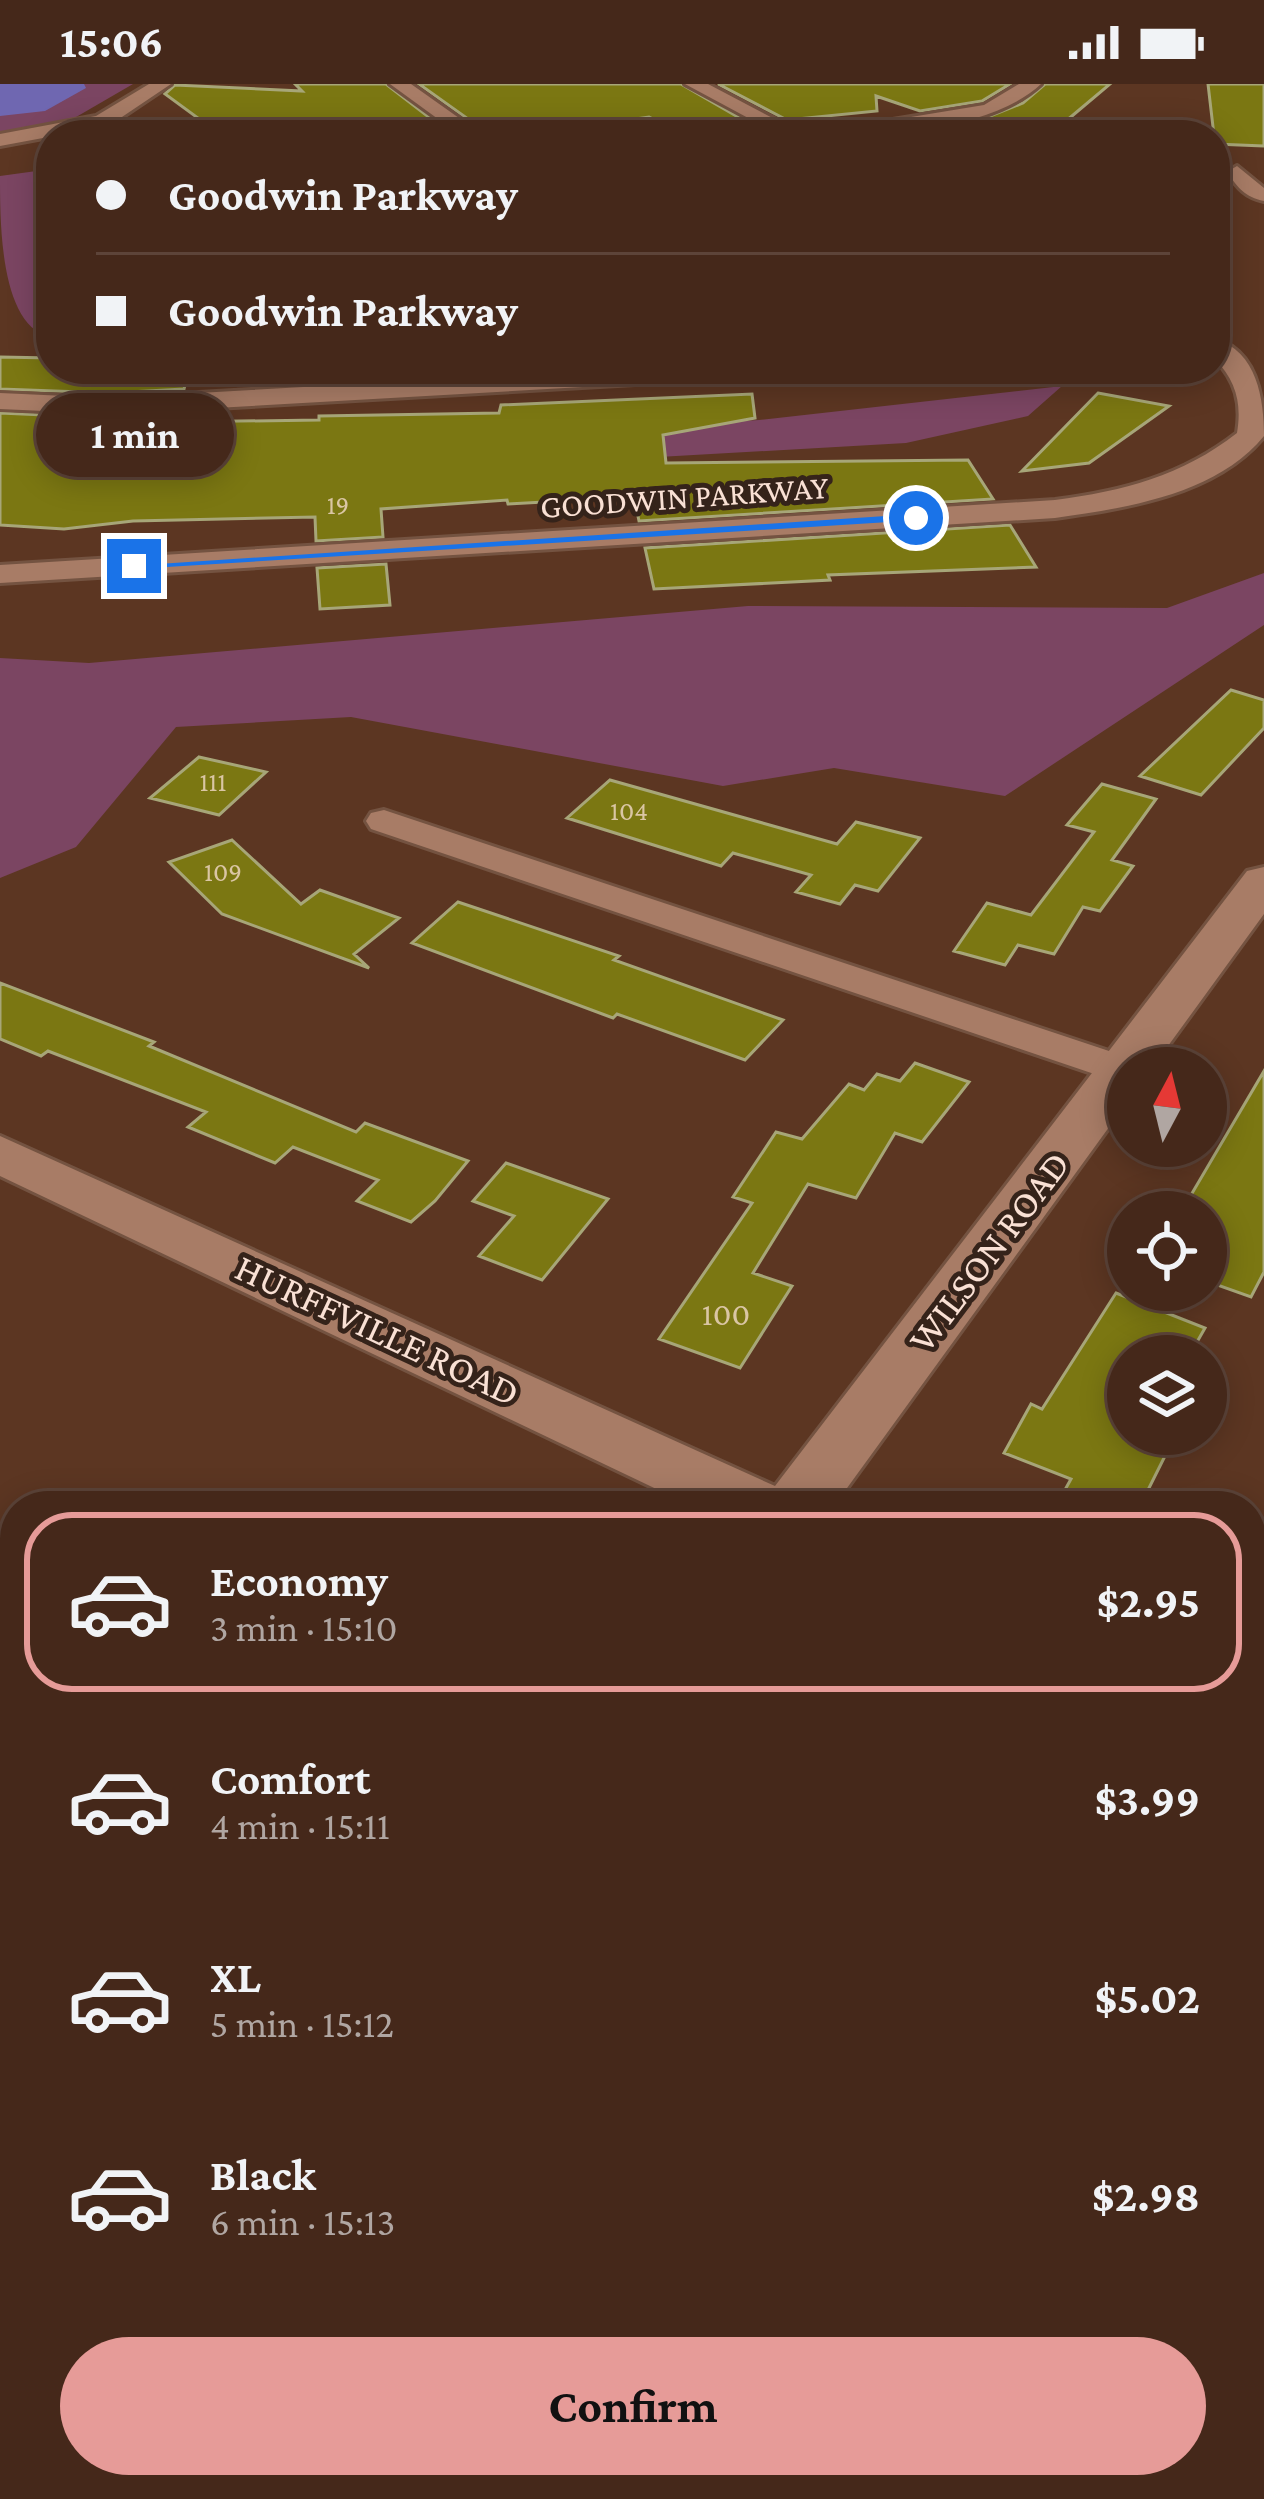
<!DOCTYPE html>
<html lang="en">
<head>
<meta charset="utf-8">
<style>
  :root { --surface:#45281a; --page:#4f3427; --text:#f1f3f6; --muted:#b0a6a2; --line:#5d4439; --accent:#e69b98 }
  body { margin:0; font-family:"Crimson Pro",serif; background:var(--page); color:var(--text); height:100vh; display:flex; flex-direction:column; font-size:45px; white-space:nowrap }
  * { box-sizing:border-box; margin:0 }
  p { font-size:39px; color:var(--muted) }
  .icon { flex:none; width:66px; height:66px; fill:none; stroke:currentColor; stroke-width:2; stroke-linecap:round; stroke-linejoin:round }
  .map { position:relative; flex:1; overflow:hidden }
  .details { position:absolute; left:0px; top:1407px; width:1266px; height:1008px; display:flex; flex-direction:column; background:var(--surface); border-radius:48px 48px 0 0; box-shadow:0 6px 30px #0003,0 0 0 3px var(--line) }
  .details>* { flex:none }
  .hud { position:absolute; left:36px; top:36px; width:1194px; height:264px; border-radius:48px; box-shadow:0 6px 30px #0003,0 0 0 3px var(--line); display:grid; align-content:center; height:264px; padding:0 60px; background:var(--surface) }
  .needle { width:78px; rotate:7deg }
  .buttons { position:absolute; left:1107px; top:963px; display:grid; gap:24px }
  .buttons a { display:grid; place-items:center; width:120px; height:120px; border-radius:50%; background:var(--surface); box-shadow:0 6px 30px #0003,0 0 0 3px var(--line); font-size:60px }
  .end { position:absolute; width:54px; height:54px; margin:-27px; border:15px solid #1a73e8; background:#fff; box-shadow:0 0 0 6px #fff }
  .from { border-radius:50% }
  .bubble { position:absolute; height:84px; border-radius:42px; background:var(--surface); box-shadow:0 6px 30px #0003,0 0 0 3px var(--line); font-size:39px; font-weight:700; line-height:84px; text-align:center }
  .hud b { display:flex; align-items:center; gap:42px; height:114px; font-size:45px }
  .hud b+b { border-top:3px solid var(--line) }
  .hud i { width:30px; height:30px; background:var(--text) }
  ul { padding:21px 0 0; list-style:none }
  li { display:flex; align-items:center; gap:36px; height:180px; margin:0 24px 18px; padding:0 36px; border:6px solid transparent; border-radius:48px }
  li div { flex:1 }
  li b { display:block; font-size:45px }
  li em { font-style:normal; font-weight:700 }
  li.current { border-color:var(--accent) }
  li>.icon { width:108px; height:108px; stroke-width:1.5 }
  .action { display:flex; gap:24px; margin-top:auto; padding:24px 60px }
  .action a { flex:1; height:138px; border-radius:72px; background:var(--accent); color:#111; font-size:48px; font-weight:700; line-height:138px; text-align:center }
  .status { display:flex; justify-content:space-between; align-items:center; height:84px; padding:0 60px; background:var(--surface); direction:ltr }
  .status svg { height:33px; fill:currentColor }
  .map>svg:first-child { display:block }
</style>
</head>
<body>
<div class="status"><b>15:06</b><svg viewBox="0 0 49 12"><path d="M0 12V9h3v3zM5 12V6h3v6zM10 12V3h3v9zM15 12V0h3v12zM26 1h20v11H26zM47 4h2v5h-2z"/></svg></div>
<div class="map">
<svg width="1264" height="2415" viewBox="0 0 1264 2415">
  <rect width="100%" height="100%" fill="#5c3622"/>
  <path fill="#7b4562" d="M0,0H133L71,36L0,49Z
    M51,85V253C0,243 0,140 0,92Z
    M1062,302L1028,332L906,359L641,374H0L393,359L759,336Z
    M1264,489V541L1005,712L834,684L723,702L351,633L176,643L76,763L0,794V574L89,579L748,522L1167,524Z
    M15,2162V2400H1251V2278L1264,2285V2415H0V2164Z"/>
  <path fill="#6f67b1" d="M0,0H84L86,4L45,27L0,32Z"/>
  <path fill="#7b7712" stroke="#a7a678" stroke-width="3" d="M295,0H386L443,44L375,51L355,37L221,51L165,10L175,1L302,7Z
    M419,0H681L750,40L678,48L649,33L539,49L501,36L475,40Z
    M718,0H1010L982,17L920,27L876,12L877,27L787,36Z
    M1045,0H1110L1066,37L1005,51L965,42L1023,19Z
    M1208,0H1264V62L1215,60Z
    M0,273L51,274V285H189L184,305L110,309L0,305Z
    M1098,309L1169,322L1089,379L1022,387Z
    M752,310L755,334L663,351L666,379L968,376L993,415L639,437L634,413L508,420L507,416L381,425L383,453L316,457L315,433L133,437L64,445L0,441V329L110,334L177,331L174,338L319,336V332L499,329L501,321Z
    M1010,441L1036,483L828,491L830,496L654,505L645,464Z
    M386,480L390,521L320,525L317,484Z
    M1231,606L1264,616V644L1201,711L1140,692Z
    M199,673L266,688L219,731L150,714Z
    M610,696L837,760L856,738L920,754L878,807L855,801L840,820L796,808L811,791L733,769L721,782L567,734Z
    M1102,700L1156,715L1112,776L1133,782L1100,827L1083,823L1054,870L1018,861L1005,881L954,867L987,819L1031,831L1094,748L1067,741Z
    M232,756L301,820L320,806L399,834L354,870L369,884L222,830L169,778Z
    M458,818L619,872L614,876L783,936L745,976L617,930L613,934L412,859Z
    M0,899L154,958L149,962L356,1048L365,1039L468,1077L435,1117L411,1138L357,1117L378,1096L293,1063L275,1079L188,1043L206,1028L48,967L41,972L0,955Z
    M915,979L969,998L922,1058L895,1049L856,1114L808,1100L753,1189L792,1202L740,1284L659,1255L752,1119L733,1113L776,1048L802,1055L849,1000L864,1006L877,990L900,997Z
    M1264,987V1188L1251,1213L1206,1197V1128H1181Z
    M506,1079L608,1115L542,1196L479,1172L514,1132L473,1117Z
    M1116,1209L1205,1244L1189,1272H1128V1358L1165,1372L1140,1422H1056L1071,1395L1004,1369L1031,1320L1042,1325Z"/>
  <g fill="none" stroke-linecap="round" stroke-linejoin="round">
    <defs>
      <path id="service" d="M1264,1940V1994L1251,2001V1948Z
        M1251,2097L1264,2101V2137L1251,2133Z
        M750,2400H788V2415H750Z"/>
      <path id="minor" d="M149,0H171L119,35L174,51H138L102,43L0,62V50L96,32Z
        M390,0H411L483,51H460Z
        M685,0H708L805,51H780Z
        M1019,0H1041C993,45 892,51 828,51L838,45L984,21Z
        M1237,82L1264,104V117C1245,113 1238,104 1227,88Z
        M1215,255C1257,267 1264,315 1264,352C1216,411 1125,424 1055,434L0,499V481L1055,416C1123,407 1182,392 1237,349C1242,319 1236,297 1215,275Z
        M623,285H771L758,293L110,330L0,325V309L110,314Z
        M384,726L1139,977L1144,984H1128V998L1109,995L371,745L366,737L371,729Z"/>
      <path id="tertiary" d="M1264,783V830L1152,984H1128V1017L834,1422H692L0,1092V1052L775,1402L1247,787Z
        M1251,1629L1264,1634V1699L1251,1694Z"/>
    </defs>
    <use href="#service" stroke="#745341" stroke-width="6"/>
    <use href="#minor" stroke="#745341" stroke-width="6"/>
    <use href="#tertiary" stroke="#745341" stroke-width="6"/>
    <use href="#service" fill="#a87c66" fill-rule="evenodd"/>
    <use href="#minor" fill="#a87c66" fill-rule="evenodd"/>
    <use href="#tertiary" fill="#a87c66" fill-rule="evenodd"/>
  </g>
  <path fill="#1a73e8" d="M916,430L921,436L134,485L128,482Z"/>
  <g text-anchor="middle" stroke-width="10" stroke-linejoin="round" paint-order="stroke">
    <g font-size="27" fill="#dac6a4">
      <text x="338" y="430">19</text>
      <text x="213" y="707">111</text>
      <text x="629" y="736">104</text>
      <text x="223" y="797">109</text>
    </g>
    <g font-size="33" fill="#f9e0d4" stroke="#35231a">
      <text transform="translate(684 412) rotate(-4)" y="12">GOODWIN PARKWAY</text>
    </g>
    <g font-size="33" fill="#dac6a4">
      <text x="726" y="1241">100</text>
    </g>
    <g font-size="39" fill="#f9e0d4" stroke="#35231a">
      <text transform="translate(988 1167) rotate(-53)" y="14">WILSON ROAD</text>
      <text transform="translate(378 1245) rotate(25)" y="14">HURFFVILLE ROAD</text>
    </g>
  </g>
</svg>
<div class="buttons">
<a><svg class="needle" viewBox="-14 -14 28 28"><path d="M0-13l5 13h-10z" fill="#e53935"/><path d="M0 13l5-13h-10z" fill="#b0a6a2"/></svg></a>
<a><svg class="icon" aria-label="locate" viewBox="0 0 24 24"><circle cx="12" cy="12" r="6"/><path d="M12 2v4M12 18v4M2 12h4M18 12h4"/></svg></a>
<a><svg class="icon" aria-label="layers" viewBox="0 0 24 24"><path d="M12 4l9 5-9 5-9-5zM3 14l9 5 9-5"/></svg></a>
</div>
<i class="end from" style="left:916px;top:434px"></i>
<i class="end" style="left:134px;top:482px"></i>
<div class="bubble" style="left:36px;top:309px;width:198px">1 min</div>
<div class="hud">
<b><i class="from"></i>Goodwin Parkway</b>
<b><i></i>Goodwin Parkway</b>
</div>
<section class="details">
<ul>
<li class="current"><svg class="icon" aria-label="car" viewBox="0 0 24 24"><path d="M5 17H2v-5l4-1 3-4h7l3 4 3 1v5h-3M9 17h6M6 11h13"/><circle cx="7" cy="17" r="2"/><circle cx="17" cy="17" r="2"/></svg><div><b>Economy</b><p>3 min · 15:10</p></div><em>$2.95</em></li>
<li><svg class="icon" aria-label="car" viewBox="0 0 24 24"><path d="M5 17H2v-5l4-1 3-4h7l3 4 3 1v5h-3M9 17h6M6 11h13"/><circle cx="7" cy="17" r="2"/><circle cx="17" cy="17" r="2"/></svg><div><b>Comfort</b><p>4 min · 15:11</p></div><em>$3.99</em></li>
<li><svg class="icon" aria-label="car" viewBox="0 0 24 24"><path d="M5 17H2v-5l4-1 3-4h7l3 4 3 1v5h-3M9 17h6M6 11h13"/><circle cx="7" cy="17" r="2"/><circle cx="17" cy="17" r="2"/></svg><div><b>XL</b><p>5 min · 15:12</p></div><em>$5.02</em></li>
<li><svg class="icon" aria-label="car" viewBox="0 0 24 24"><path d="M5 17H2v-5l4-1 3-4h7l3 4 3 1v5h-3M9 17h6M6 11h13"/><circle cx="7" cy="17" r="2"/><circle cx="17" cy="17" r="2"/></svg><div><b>Black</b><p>6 min · 15:13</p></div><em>$2.98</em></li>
</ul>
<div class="action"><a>Confirm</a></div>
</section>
</div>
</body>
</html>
